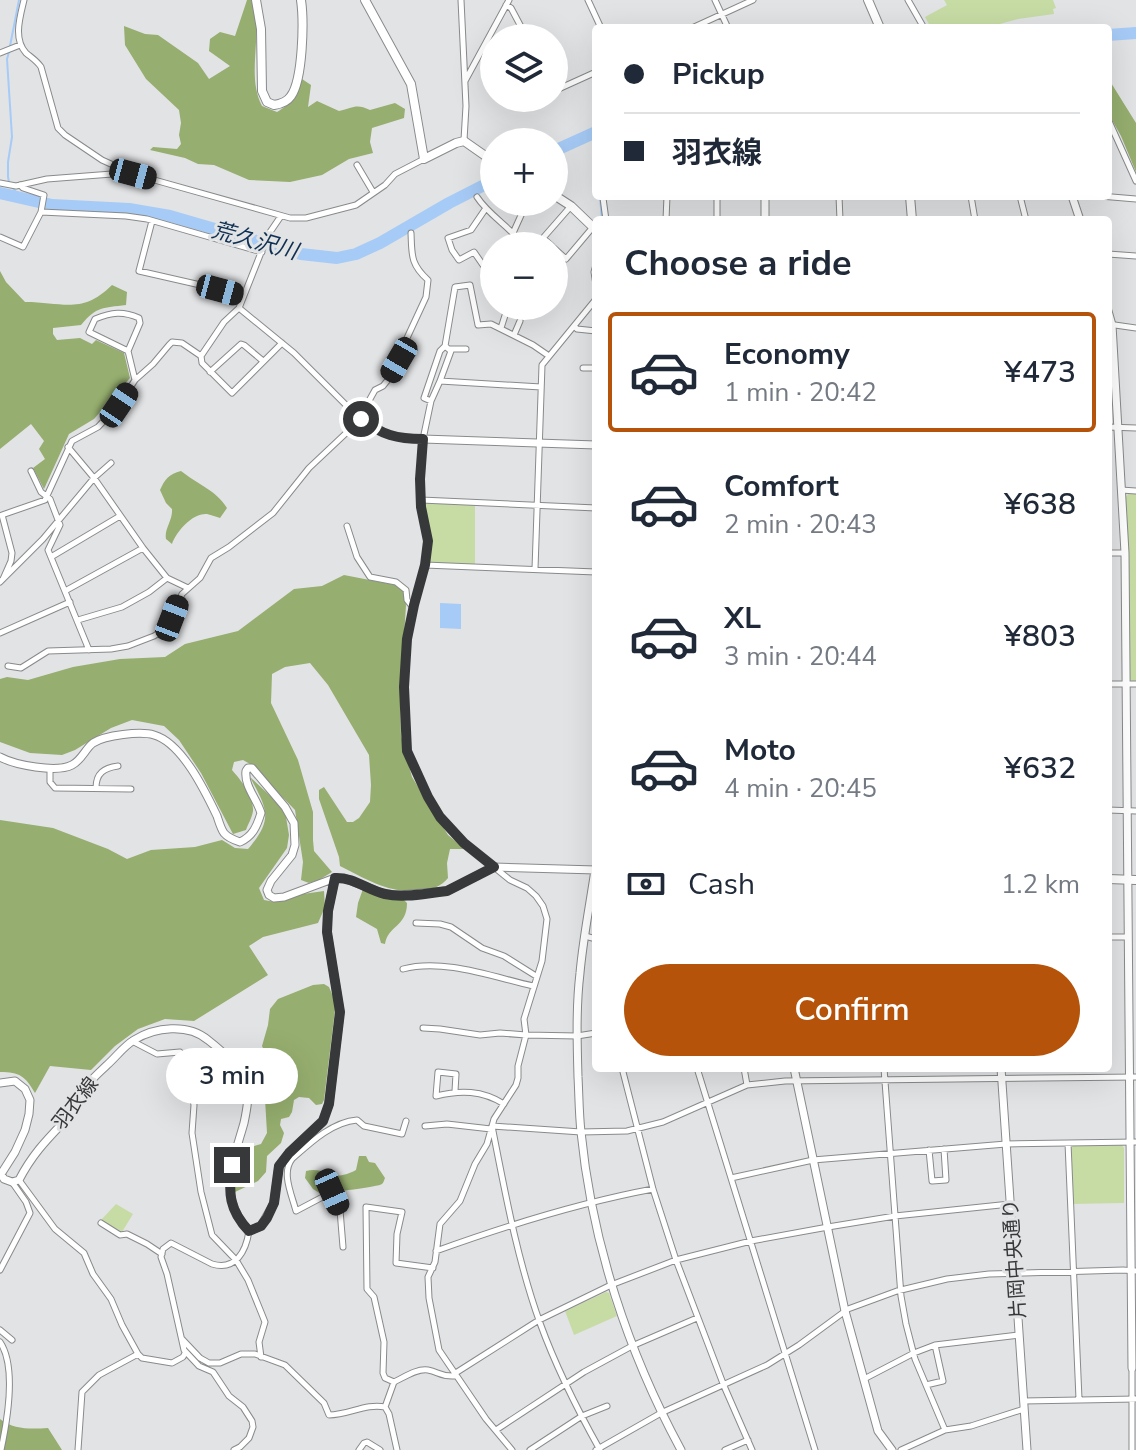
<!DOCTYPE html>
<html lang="en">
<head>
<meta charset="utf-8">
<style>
  :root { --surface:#fff; --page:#f6f6f7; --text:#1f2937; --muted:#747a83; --line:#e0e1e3; --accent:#b45309 }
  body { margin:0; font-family:"Nunito Sans","Noto Sans JP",sans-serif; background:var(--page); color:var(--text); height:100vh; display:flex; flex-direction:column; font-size:30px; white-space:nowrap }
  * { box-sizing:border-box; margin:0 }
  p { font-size:26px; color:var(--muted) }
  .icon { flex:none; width:44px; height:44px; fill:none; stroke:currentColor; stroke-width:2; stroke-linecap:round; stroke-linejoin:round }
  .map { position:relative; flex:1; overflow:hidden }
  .details { position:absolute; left:592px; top:216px; width:520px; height:856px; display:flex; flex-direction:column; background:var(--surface); border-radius:8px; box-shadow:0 8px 32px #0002 }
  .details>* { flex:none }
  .banner { position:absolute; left:592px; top:24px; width:520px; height:176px; border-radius:8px; box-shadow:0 8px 32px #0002; display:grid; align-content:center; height:176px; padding:0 32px; background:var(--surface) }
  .tools { position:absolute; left:480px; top:24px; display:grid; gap:16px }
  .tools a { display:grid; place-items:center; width:88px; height:88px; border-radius:50%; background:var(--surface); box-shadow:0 8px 32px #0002; font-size:40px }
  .end { position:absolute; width:36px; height:36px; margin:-18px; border:10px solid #373839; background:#fff; box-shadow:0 0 0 4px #fff }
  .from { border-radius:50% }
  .bubble { position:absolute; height:56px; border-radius:28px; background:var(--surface); box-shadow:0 8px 32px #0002; font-size:26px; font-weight:600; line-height:56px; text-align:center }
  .car { position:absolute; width:24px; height:48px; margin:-24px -12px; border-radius:10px; box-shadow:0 0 6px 2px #0007; background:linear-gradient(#222 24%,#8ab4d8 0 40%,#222 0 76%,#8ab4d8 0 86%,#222 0) }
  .banner b { display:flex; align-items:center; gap:28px; height:76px; font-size:30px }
  .banner b+b { border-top:2px solid var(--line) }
  .banner i { width:20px; height:20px; background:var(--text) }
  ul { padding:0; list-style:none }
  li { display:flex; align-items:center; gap:24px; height:120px; margin:0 16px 12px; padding:0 16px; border:4px solid transparent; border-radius:8px }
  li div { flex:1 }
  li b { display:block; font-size:30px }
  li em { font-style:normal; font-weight:600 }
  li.selected { border-color:var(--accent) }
  li>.icon { width:72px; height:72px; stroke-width:1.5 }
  h2 { padding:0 32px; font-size:36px; line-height:96px }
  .pay { display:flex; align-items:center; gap:20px; height:88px; padding:0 32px; font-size:30px }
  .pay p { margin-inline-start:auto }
  .cta { display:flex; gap:16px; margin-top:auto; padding:16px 32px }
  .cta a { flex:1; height:92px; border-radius:48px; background:var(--accent); color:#fff; font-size:32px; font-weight:600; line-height:92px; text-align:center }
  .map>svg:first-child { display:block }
</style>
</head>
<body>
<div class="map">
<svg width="1136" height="1450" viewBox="0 0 1136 1450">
  <rect width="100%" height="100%" fill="#e2e3e5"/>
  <path fill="#c7dca5" d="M944,0H1053L1056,8L1053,9L1054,14L1018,19L985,28H941L940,26L931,28L925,17L947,5Z
    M1128,494H1136V681H1132L1129,678L1130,615L1126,497Z
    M427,503L475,505V564L430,563L428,561L430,537L423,507Z
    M1122,1145L1124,1148V1203L1073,1204L1070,1148L1073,1146Z
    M116,1204L133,1214L122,1232L101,1220Z
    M606,1292L609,1293L617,1316L574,1335L565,1311Z"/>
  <path fill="#96ae6f" d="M247,0H251C265,34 245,73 262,106L277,112C292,104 295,93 299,77L311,85L308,107L317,101L339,111C353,108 356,103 370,110L395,103L405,109L404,118L372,128L370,142L373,153L349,159L322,175L290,182L249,180L214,165L198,164L185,158L150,150L153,147L177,149L181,144L179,135L181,123L179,110L146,79L125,45L124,26L145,34L158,35L198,63L209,79L230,66L209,51L210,39L220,32L235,36Z
    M1108,78L1136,123V172L1121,136L1108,113Z
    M0,271L6,282L25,302C63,302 82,315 112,285L127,292L126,305C103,308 97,306 81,325L53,328V334L57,340L80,338L92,344L96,340L124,353L130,378L94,419L69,434L44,489L33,468L45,459L39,449L44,441L31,424L0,449Z
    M181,471C197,484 216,490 227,508L220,518C216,517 212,515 207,514C192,513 176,532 172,544L166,539C164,529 173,520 172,509L166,503L160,490C165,479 169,474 181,471Z
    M344,575L395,585L403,591L406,605L400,701L401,736L412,777L448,835L465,849H450L447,863L448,878C441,887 432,889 420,891C390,894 366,879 340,866L339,857L319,799V790L324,787L347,822H353L359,818L370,802L371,785L369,755L328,685L310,663L285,667L272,674L271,703L298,760L313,812V840L314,851L332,872L319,880L309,883L301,880L303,862L295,810L250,764L243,760L234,762L232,770C241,780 254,797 253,811C252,818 248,824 246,830L233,834L201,773L179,740L164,726L132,720L111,728L75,750L62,755L30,753L0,742V679L7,677L28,680L73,667L120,659L165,657L185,644L238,631L294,589L322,586Z
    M250,777L279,804L286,817L289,835L287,848L259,888L264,900L275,902L303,894L324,891L325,907L318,923L263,937L249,946L268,975L194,1021L165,1019L138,1029L115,1046L91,1070L50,1066L35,1093C25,1076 20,1072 0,1072V820L53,828L108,849L127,859L151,850L195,847L222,840L235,848L248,849C274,819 267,809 250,777Z
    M363,889L381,897L404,900L407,903C407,927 388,925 385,944L381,943L377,929L356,917L358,903Z
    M324,984L329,987L334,999L335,1010L324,1100L322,1104L316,1105L309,1098L299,1097L294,1100L292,1112L289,1117L281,1119L280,1125L284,1133L281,1143L267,1156L266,1172L258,1181L235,1192C233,1174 238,1163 247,1148L261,1144L267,1133L265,1099L269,1061L262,1046L268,1025L270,1009L278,999L313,985Z
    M359,1156H366L369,1162L375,1163L385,1178C384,1180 384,1182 382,1184C379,1187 330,1192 321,1194L313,1189L305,1178L306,1171C327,1166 330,1184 356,1170Z
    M0,1419C14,1430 31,1429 48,1428L62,1450H0Z"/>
  <path fill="#a6cbf6" d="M440,603L461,604V629L440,628Z"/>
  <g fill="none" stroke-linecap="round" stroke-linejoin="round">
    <path stroke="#a6cbf6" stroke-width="2" d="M10,46L19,0
      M9,52L7,59L12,137L8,162V177L9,182L20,198
      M595,146L596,147
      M600,196L602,220"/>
    <path stroke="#a6cbf6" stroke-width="12" d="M1108,35L1136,33
      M554,151L596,132
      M0,193L52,205L129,209L170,216L301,254L337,258L356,254L380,243L449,203L494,180"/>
    <defs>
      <path id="street" d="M24,0C20,17 13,39 26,53C32,58 37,61 41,67L58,128L65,135L102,160L133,174L290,218H306L356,205L385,185L395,174L424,159
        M461,0L466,106L464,140
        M588,0L601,28
        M715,0L728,28
        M908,0L924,28
        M506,5L511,8L527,38
        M692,28L753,0
        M0,53L20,45
        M465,81L509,0
        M554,91L596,72
        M1108,119L1136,181
        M357,165L373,192
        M0,183L16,186L47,179L125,173
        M604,196L603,198L606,220
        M839,196L840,220
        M971,196L975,220
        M1020,196L1026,220
        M1100,196L1136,199
        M477,197C488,214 508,226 521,242L520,246
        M486,208L471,230L448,238L452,250L459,260L474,252L494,281
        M41,212L126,216L147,219L262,252
        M281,216L268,235L239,308L294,353L350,409L369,425L395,437L423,439
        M666,220L667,196
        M717,220V196
        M152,221L139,271L196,284L243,296
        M513,233L527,202
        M0,237L23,247L41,212L44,195L23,188L20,185
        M552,246L543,238L571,206
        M554,248L566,259L593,227
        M1108,254L1136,256
        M596,265L594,272L596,285
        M239,308L224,322L201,356L202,363L232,393L282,343
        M1108,324L1136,328
        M574,326L577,329L596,331
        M501,328L508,306
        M514,335L520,321
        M449,349H466
        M128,351L89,332L95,319C112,312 123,311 139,318L140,323L128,351L135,380
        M583,368H596
        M210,372L241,344L244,345L263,361
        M440,381L451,351L445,346
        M431,401L424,398L440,351L445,346L455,287L470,285L478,325L491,324L533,345L549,356
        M360,417L375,390L383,386L387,381L399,360L400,353L426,297L428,280C410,264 412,254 411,233
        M1108,427L1136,428
        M68,447L94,478L143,548L167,578L188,588
        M31,471L41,492L50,499L60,525L48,550L89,650
        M1121,490L1136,491
        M421,500L596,508
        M347,526L357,557L370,577L396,582L406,590L407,600L411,605H414
        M1108,553H1125
        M51,557L120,516
        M425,565L596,572
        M535,569L542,365L596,299
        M3,579L11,561L12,553L2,515L45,500L72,441L98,427L119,405L135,380L153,364L169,345L172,342L182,343L201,356
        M0,582L43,539L94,478L111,463
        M65,591L143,548
        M78,620L122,607L149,592L167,578
        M0,633L70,602
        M8,666L21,668L48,651L111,649L128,646L154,636L165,629L172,618L182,594L200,578L211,558L229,547L273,513L309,468L361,419
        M1108,684H1136
        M50,768V782L55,788L131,789
        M96,788C96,773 104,768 118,766
        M1108,810L1136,811
        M416,923L440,924L451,927L482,948L504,956L536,976
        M585,936L596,939
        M1108,937H1127
        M403,969C443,958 493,977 533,986
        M423,1028L440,1029L480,1035L500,1033L526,1035L577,1036L596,1033
        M132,1041L157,1054L180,1052L201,1076L193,1085L191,1090L194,1105L192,1133L201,1192L212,1235L236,1260L248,1280L261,1312L265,1322L259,1342L261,1357
        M622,1068L653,1189L676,1260L724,1386L752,1450
        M697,1068L815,1450
        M744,1068L747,1085
        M884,1068L901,1296L906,1324L915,1359L945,1430
        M455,1091L456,1074L438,1072L436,1096C460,1090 482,1090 504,1104
        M425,1126L447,1124L491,1129
        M1068,1143L1079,1399
        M929,1150L932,1181L946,1180L944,1149
        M292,1159C281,1173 292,1195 296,1211L332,1192L340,1210L343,1247
        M292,1159C310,1143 332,1122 357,1120L364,1126L402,1134L406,1121
        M731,1178L813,1160L1006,1144L1136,1142
        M19,1180L55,1229L84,1253L93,1274L111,1299L122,1325L138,1354L142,1358L172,1363L183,1357L185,1353
        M101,1223L120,1235L127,1234L147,1244L162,1254
        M436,1251C508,1225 578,1203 653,1189
        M433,1268L396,1263L397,1234L402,1212L366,1207L367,1289L374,1297L384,1342L383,1373L385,1378L394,1382C403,1378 417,1368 428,1370C439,1372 440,1377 455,1376
        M0,1270L30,1213L26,1202L12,1182
        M0,1330L12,1340
        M182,1339L200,1358L209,1363H220L241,1354H255L285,1365L324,1403L329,1415C349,1415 366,1403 385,1407L389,1414L397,1450
        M0,1342C17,1367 7,1422 1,1450
        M454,1374L539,1320L611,1285L676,1260L751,1241L828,1227L895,1216L1010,1204
        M864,1379L914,1353L935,1345L1019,1335
        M926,1385L943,1381L935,1345
        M1023,1401L1136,1399
        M385,1407L394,1382
        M496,1430L584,1372L632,1346L697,1318
        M78,1450L82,1392L99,1375L138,1354
        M234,1450L240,1447L249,1438L253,1427L252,1421L243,1407L229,1396L213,1372L199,1366L184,1350L167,1274L161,1257L163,1249L171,1243L212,1264C236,1271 246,1251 249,1231
        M359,1450L364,1443L367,1442L380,1450
        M512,1450L486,1419L439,1350L429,1298L428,1277L435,1262L440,1224L460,1201L475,1164L487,1144L494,1119L516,1085L518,1078V1066L526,1035L524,1019L542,961L547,919L543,906L536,896L527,888L510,880L494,867L464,843L440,817L428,797L407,751L404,687L407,639L414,605L425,565L428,541L421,507L422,444L431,401L440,381L541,387
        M530,1450L582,1416L607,1406
        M596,1450L661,1413L767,1365L799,1345L848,1309L897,1291L947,1279L989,1274L1123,1270L1136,1271
        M600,1450C577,1409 556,1367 540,1323C517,1259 505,1192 492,1126L581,1132L627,1131L663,1122L747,1085L785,1081L1136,1077
        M725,1450L748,1440
        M901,1450L945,1430L971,1426L1024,1409
        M1132,1450V1368"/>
      <path id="secondary" d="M1072,196L1080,220
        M765,220V196
        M1108,311L1112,325L1125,553L1132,1368
        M423,439L596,445
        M0,757C15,765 56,773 72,765C82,760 85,749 93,743C105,735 141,731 154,735C182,743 205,791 217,816C219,822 221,829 224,833C228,838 234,840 240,842C253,836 257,826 261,813C257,799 244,786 246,771L248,768H252L285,807L294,823L295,845L292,855L271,881L267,890L269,895L274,898L284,897L335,878H344L384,894L399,895L447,891L494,867L596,870
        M595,870C590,904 583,939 580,973C576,1007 577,1042 578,1077C579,1095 579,1114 581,1132C592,1243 628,1352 681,1450
        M794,1068L845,1311L878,1431L892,1450
        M1001,1068L1027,1450
        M0,1083L15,1081L25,1089L30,1100L29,1114L25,1130L15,1152L1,1174L4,1179L12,1182L19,1180C35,1149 53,1134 76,1109C82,1101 84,1090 90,1082C95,1076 102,1070 107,1065C116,1057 124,1046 134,1040C155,1027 188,1023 208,1040C221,1050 238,1066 245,1081C250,1094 247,1109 244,1123C233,1162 217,1197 249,1231L261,1226L274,1203L279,1166L289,1153L323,1121L329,1104L340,1012L327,932L328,911L335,878"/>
      <path id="primary" d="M256,0L261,29L262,91L267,102L274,105C281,104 287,102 291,96C303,79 304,21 301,0
        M365,0L411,84L424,159L456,143L464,141L494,162
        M868,0L880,28
        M554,195L571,206L596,230
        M910,196L912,220
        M1108,879L1136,880"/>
    </defs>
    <use href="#street" stroke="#888a8b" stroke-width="7"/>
    <use href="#secondary" stroke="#888a8b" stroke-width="9"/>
    <use href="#primary" stroke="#888a8b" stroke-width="10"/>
    <use href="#street" stroke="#fff" stroke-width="5"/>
    <use href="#secondary" stroke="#fff" stroke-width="7"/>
    <use href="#primary" stroke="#fff" stroke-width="8"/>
  </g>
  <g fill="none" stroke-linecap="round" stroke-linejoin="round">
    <path stroke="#373839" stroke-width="10" d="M232,1165C228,1193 229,1210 249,1231L261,1226L267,1218L274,1203L279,1166L289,1153L323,1121L329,1104L340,1012L327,932L328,911L335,878C354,877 367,890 385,894C402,898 422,894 439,892L447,891L494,867L464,843L440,817L428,797L407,751L404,687L407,639L414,605L425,565L428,541L421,507L420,479L423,439C397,439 382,435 361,419"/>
  </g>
  <g text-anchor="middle" stroke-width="6" stroke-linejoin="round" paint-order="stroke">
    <g font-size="20" fill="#373839" stroke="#e2e3e5">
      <text transform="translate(75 1103) rotate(-52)" y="7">羽衣線</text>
      <text transform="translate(1014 1259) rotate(-94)" y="7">片岡中央通り</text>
    </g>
    <g font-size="22" font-style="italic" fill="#0f3052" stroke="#e2e3e5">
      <text transform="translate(255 240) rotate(15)" y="8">荒久沢川</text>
    </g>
  </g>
</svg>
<div class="tools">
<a><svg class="icon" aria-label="layers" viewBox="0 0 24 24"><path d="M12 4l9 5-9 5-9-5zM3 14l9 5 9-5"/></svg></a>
<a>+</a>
<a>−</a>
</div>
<i class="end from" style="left:361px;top:419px"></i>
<i class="end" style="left:232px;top:1165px"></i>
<div class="bubble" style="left:166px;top:1048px;width:132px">3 min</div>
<i class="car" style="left:133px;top:174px;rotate:105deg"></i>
<i class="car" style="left:220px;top:290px;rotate:105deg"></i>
<i class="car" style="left:399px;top:360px;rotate:210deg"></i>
<i class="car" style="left:119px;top:405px;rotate:34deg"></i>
<i class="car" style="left:172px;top:618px;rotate:21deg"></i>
<i class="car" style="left:332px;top:1192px;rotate:156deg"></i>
<div class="banner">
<b><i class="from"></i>Pickup</b>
<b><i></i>羽衣線</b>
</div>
<section class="details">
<h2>Choose a ride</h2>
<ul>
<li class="selected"><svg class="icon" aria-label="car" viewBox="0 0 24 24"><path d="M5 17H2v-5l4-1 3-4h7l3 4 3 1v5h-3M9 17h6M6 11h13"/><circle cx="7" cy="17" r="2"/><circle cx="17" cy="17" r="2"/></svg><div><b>Economy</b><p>1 min · 20:42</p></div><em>¥473</em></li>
<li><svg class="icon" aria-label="car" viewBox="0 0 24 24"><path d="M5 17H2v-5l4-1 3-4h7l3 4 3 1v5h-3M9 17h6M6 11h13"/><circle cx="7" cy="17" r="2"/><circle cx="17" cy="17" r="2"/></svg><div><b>Comfort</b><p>2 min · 20:43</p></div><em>¥638</em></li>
<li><svg class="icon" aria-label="car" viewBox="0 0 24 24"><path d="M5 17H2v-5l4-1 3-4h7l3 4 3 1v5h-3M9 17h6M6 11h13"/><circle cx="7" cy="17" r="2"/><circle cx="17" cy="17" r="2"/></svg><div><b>XL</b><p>3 min · 20:44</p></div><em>¥803</em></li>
<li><svg class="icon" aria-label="car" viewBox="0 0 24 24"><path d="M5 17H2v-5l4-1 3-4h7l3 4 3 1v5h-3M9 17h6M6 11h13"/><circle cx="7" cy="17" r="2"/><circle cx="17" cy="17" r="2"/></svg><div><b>Moto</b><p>4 min · 20:45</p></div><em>¥632</em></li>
</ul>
<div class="pay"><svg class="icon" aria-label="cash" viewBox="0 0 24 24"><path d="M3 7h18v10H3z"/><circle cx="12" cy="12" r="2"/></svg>Cash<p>1.2 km</p></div>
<div class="cta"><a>Confirm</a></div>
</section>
</div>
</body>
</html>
